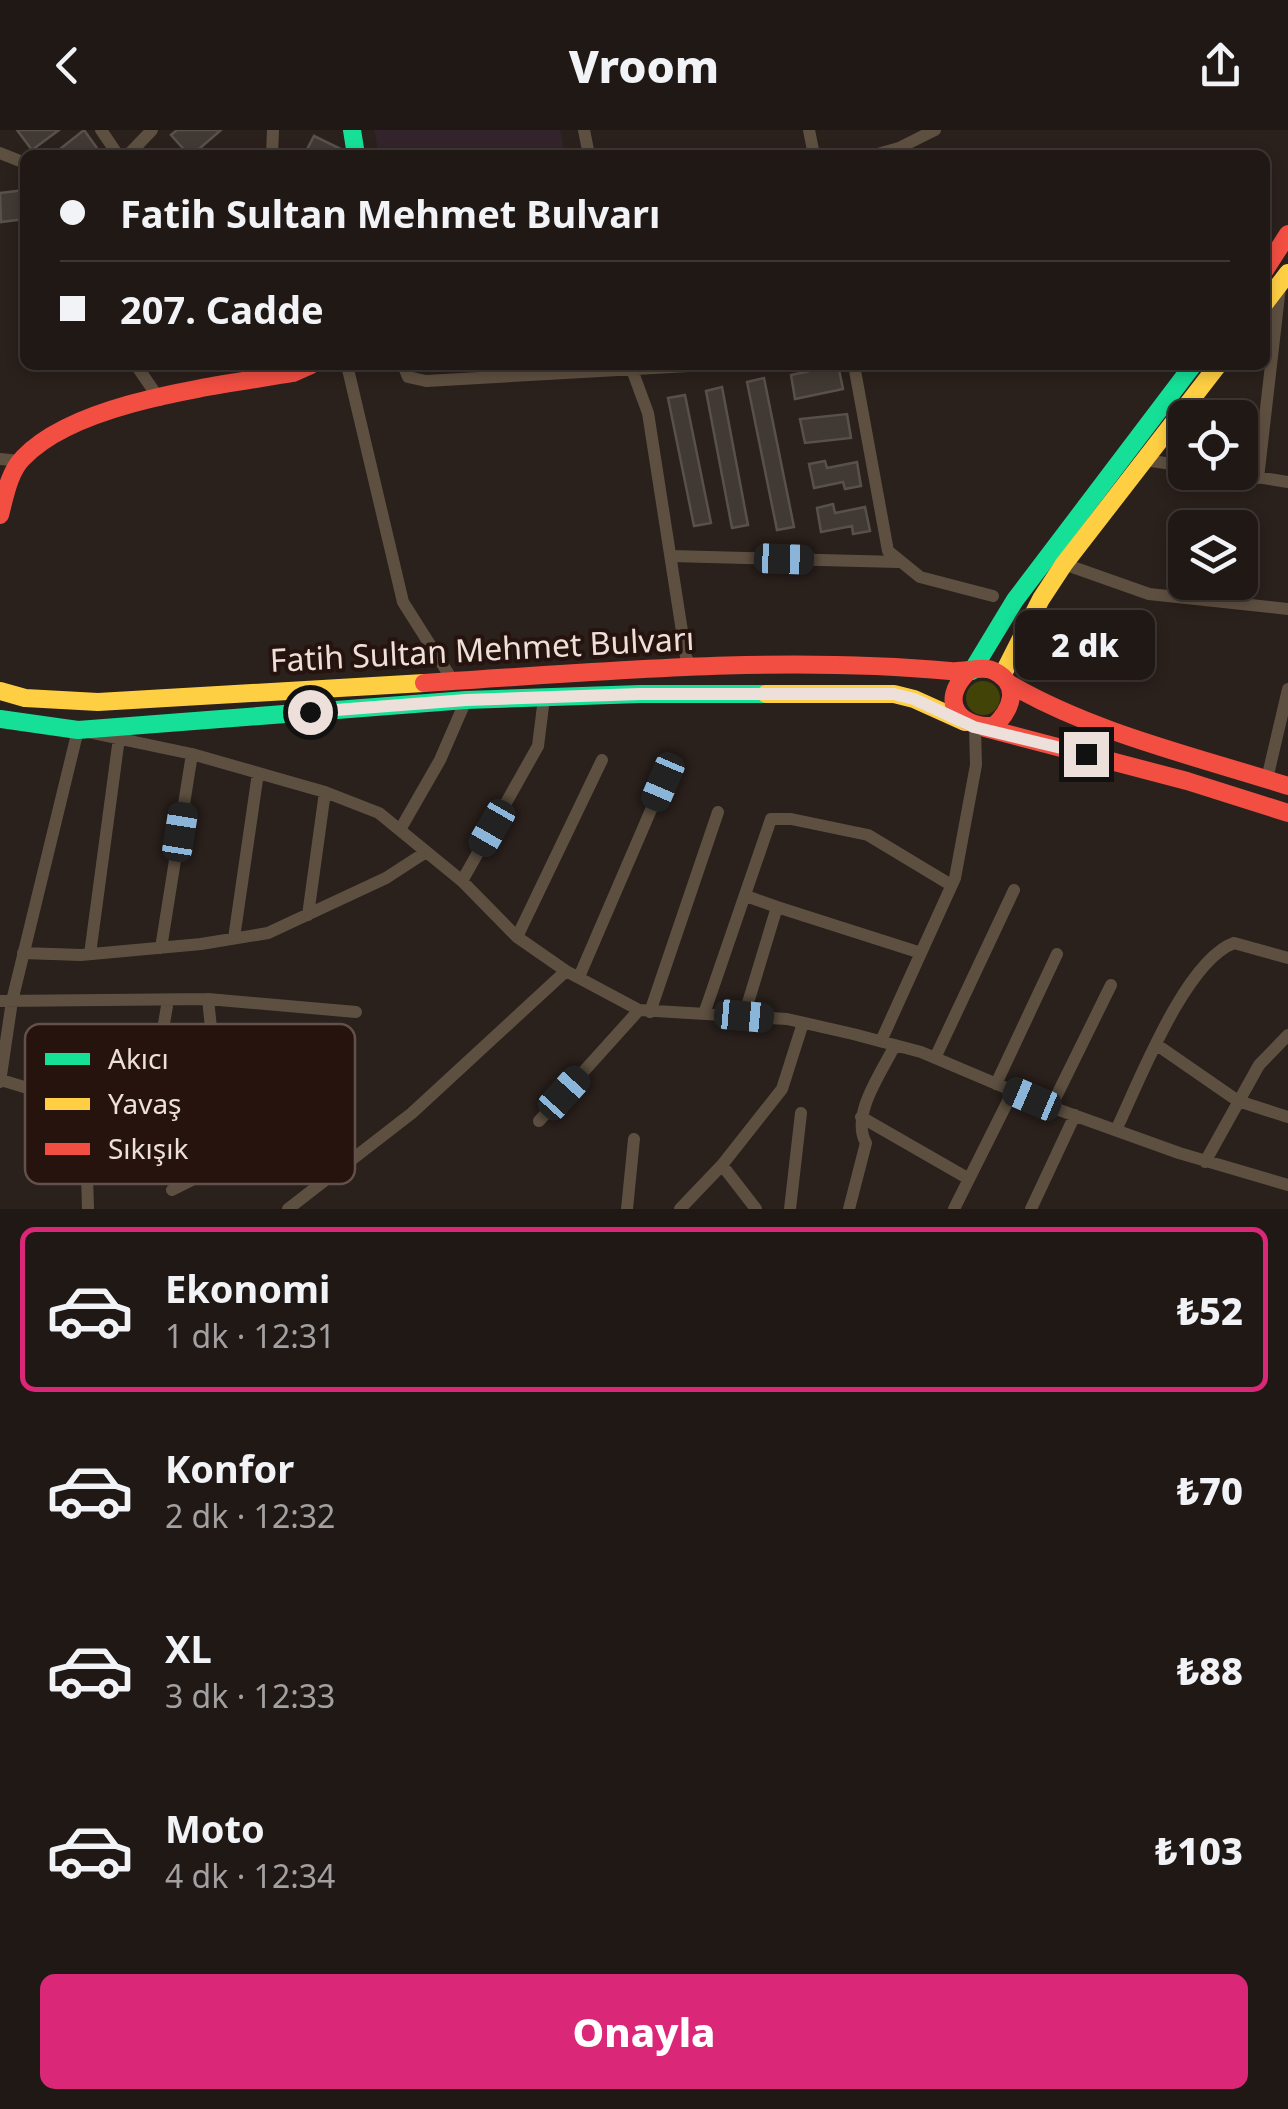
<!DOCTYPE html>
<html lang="tr">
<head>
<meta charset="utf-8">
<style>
  :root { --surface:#201815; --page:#28211e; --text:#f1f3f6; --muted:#a2a0a0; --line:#3d3734; --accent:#db2777 }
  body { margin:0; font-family:"Noto Sans",sans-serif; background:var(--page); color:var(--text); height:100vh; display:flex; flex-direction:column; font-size:38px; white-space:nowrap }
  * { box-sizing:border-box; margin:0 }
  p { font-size:32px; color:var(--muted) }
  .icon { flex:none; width:55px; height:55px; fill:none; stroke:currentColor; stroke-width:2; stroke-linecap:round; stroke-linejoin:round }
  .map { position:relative; height:1079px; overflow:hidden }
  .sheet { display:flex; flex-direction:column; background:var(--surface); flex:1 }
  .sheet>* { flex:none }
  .banner { position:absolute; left:20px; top:20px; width:1250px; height:220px; border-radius:15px; box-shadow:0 5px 15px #0003,0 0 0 2px var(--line); display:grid; align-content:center; height:220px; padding:0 40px; background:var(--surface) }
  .fabs { position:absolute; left:1168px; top:270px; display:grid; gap:20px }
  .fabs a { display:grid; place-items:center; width:90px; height:90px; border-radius:15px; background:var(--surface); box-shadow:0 5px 15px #0003,0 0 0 2px var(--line); font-size:50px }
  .end { position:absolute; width:45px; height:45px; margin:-22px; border:12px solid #eddfda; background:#111; box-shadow:0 0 0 5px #111 }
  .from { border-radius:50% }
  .bubble { position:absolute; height:70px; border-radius:15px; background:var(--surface); box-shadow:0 5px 15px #0003,0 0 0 2px var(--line); font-size:32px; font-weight:800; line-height:70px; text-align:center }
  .car { position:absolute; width:30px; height:60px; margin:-30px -15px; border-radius:12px; box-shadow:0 0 8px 2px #0007; background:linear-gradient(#222 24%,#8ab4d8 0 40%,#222 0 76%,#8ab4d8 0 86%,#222 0) }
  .banner b { display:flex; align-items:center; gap:35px; height:95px; font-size:38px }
  .banner b+b { border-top:2px solid var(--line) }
  .banner i { width:25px; height:25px; background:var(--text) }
  ul { padding:18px 0 0; list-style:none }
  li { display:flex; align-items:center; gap:30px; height:165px; margin:0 20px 15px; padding:0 20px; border:5px solid transparent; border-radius:15px }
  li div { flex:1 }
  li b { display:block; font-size:38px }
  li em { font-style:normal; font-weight:800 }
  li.selected { border-color:var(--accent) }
  li>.icon { width:90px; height:90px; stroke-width:1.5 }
  .primary-button { display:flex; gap:20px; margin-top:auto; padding:20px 40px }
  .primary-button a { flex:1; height:115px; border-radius:15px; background:var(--accent); color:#fff; font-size:40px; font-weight:800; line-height:115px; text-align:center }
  header { display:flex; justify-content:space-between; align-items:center; height:130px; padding:0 40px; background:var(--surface); font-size:45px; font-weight:800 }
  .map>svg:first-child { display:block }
</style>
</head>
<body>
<header><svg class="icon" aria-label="back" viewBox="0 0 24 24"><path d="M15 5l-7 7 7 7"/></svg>Vroom<svg class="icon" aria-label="share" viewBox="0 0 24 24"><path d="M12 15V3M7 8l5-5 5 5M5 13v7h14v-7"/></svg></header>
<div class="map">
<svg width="1288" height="1079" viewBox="0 0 1288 1079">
  <rect width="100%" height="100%" fill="#2a201c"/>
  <path fill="#33232b" d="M374,0H560L565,25H379Z"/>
  <path fill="#414307" d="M966 568a17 17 0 1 1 34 0a17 17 0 1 1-34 0Z"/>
  <path fill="#413934" stroke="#58504b" stroke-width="2.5" d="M17,0H59L32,20Z
    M84,0L102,25H64L60,19Z
    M177,0H221L192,25H189L171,5Z
    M314,6L343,20V25H304Z
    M25,60V89L1,92L0,63Z
    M838,235L843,259L795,269L791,245Z
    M764,248L794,397L777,400L747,252Z
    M722,257L748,395L732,398L706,261Z
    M685,265L711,393L694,396L668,268Z
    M847,284L851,308L805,313L800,289Z
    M825,331L827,338L857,332L861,356L845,359L843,352L814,358L809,334Z
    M833,374L835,383L865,377L870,401L853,404L852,396L821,402L817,378Z"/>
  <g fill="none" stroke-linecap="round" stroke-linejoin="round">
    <path stroke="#5e5041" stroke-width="12" d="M101,0L118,25
      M584,0L589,25
      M809,0L814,25
      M0,23L25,33
      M128,25L152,0
      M272,25L273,0
      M874,25L899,18L935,0
      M136,235L160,270
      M347,235L403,472L453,551
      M403,235L408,247L426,251L706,235
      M854,235L888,421L920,447L993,466
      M631,237L648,283L686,527L691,537
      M0,329L20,331
      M1145,330L1185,336
      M1225,342L1288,352
      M1258,348L1280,157
      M671,426L899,432
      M1064,434L1149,464L1288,479
      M1267,649L1288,559
      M401,698L440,630L466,570
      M462,751L538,616L544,568
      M777,777L921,823
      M308,785L325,662
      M517,807L602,630
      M234,808L258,643
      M161,818L192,624
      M23,823L81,825L201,814L268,803L386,748L426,722
      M90,824L119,608
      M579,847L663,652
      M0,871L208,869L356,882
      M650,882L718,682
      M704,884L771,689H791L868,705L951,755
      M744,886L777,777L746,766
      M881,911L955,748L976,635L975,597
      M1157,915L1238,971L1288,987
      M935,928L1014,760
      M1,950L147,994L168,870
      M0,952L12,871L78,600L192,624L325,662L379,683L462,751L517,807L566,841L639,880L787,889L853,904L921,922L1051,977L1179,1023L1288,1055
      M996,954L1057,824
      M85,977L88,1079
      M1051,977L1111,855
      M861,987L969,1049
      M539,991L639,880
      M1116,1000C1139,952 1185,831 1234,813L1288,828
      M1205,1032L1259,935L1288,905
      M722,1035L756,1079
      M172,1060L206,1043L213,917L208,869
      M288,1079L412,983L566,841
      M627,1079L634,1009
      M680,1079L722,1035L782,959L803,893
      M790,1079L801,983
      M849,1079L866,1013C850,985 882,942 895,915
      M954,1079L1013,961
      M1031,1079L1075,985"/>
    <path stroke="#16e098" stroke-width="18" d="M352,0L356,25
      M972,541L1015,470L1193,235
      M0,589L78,600L466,570L640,564H766"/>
    <path stroke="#ffcf43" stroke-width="18" d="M1265,173L1288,143
      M1002,546L1041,469L1064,434L1218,235
      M0,561L25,568L98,572L424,553
      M766,564H894L914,569L965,592"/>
    <path stroke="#f24e42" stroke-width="18" d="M1265,140L1288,104
      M0,385C5,366 9,342 23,328C77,271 217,256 293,243L311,235
      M424,553C598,542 776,525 950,541C963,543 983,535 994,541C1022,555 1011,580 994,596C958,598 939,571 967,543
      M1008,553C1093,603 1195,626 1288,656
      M985,598L1187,651L1288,683"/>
  </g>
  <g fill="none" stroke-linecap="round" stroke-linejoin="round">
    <path stroke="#eddfda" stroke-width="12" d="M310,582L466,570L640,564H894L914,569L974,597L1086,624"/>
  </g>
  <g text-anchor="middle" stroke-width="8" stroke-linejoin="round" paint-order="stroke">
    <g font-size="32" fill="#eddfda" stroke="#26130d">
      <text transform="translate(482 520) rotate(-3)" y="11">Fatih Sultan Mehmet Bulvarı</text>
    </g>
  </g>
  <rect x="25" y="894" width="330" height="160" rx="15" fill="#26130d" stroke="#62504a" stroke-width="2.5"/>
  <rect x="45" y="923" width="45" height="12" fill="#16e098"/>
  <rect x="45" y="968" width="45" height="12" fill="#ffcf43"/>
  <rect x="45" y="1013" width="45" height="12" fill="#f24e42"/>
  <g font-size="28" fill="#eddfda">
    <text x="108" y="939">Akıcı</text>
    <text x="108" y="984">Yavaş</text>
    <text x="108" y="1029">Sıkışık</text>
  </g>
</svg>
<div class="fabs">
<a><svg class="icon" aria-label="locate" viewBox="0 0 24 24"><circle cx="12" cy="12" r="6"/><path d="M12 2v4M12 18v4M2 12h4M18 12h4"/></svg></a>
<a><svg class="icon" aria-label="layers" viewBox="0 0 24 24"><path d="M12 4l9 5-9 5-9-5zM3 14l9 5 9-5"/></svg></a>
</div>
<i class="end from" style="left:310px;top:582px"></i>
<i class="end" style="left:1086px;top:624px"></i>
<div class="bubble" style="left:1015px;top:480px;width:140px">2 dk</div>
<i class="car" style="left:784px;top:429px;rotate:92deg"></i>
<i class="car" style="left:663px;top:652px;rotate:203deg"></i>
<i class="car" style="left:492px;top:698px;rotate:210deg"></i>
<i class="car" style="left:180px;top:702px;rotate:9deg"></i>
<i class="car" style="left:744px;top:886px;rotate:95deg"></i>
<i class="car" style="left:564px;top:963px;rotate:42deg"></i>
<i class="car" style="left:1032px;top:969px;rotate:293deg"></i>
<div class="banner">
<b><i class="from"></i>Fatih Sultan Mehmet Bulvarı</b>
<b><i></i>207. Cadde</b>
</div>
</div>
<section class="sheet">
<ul>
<li class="selected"><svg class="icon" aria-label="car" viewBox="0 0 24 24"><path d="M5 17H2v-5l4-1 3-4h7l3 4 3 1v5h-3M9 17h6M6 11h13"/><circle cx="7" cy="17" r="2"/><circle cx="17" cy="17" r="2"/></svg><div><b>Ekonomi</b><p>1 dk · 12:31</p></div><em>₺52</em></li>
<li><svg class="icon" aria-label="car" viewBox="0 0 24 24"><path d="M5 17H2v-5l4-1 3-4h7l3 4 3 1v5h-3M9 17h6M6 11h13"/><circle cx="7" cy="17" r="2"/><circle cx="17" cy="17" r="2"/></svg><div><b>Konfor</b><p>2 dk · 12:32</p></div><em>₺70</em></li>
<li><svg class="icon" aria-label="car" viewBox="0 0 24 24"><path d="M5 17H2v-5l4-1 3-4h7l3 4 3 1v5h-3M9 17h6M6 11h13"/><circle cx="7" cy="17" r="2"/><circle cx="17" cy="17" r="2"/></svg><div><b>XL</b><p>3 dk · 12:33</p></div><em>₺88</em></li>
<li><svg class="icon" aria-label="car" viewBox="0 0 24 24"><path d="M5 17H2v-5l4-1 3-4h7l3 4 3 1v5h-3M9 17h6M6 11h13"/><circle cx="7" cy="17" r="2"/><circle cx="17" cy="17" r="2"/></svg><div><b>Moto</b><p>4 dk · 12:34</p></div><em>₺103</em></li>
</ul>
<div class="primary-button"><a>Onayla</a></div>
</section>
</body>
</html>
